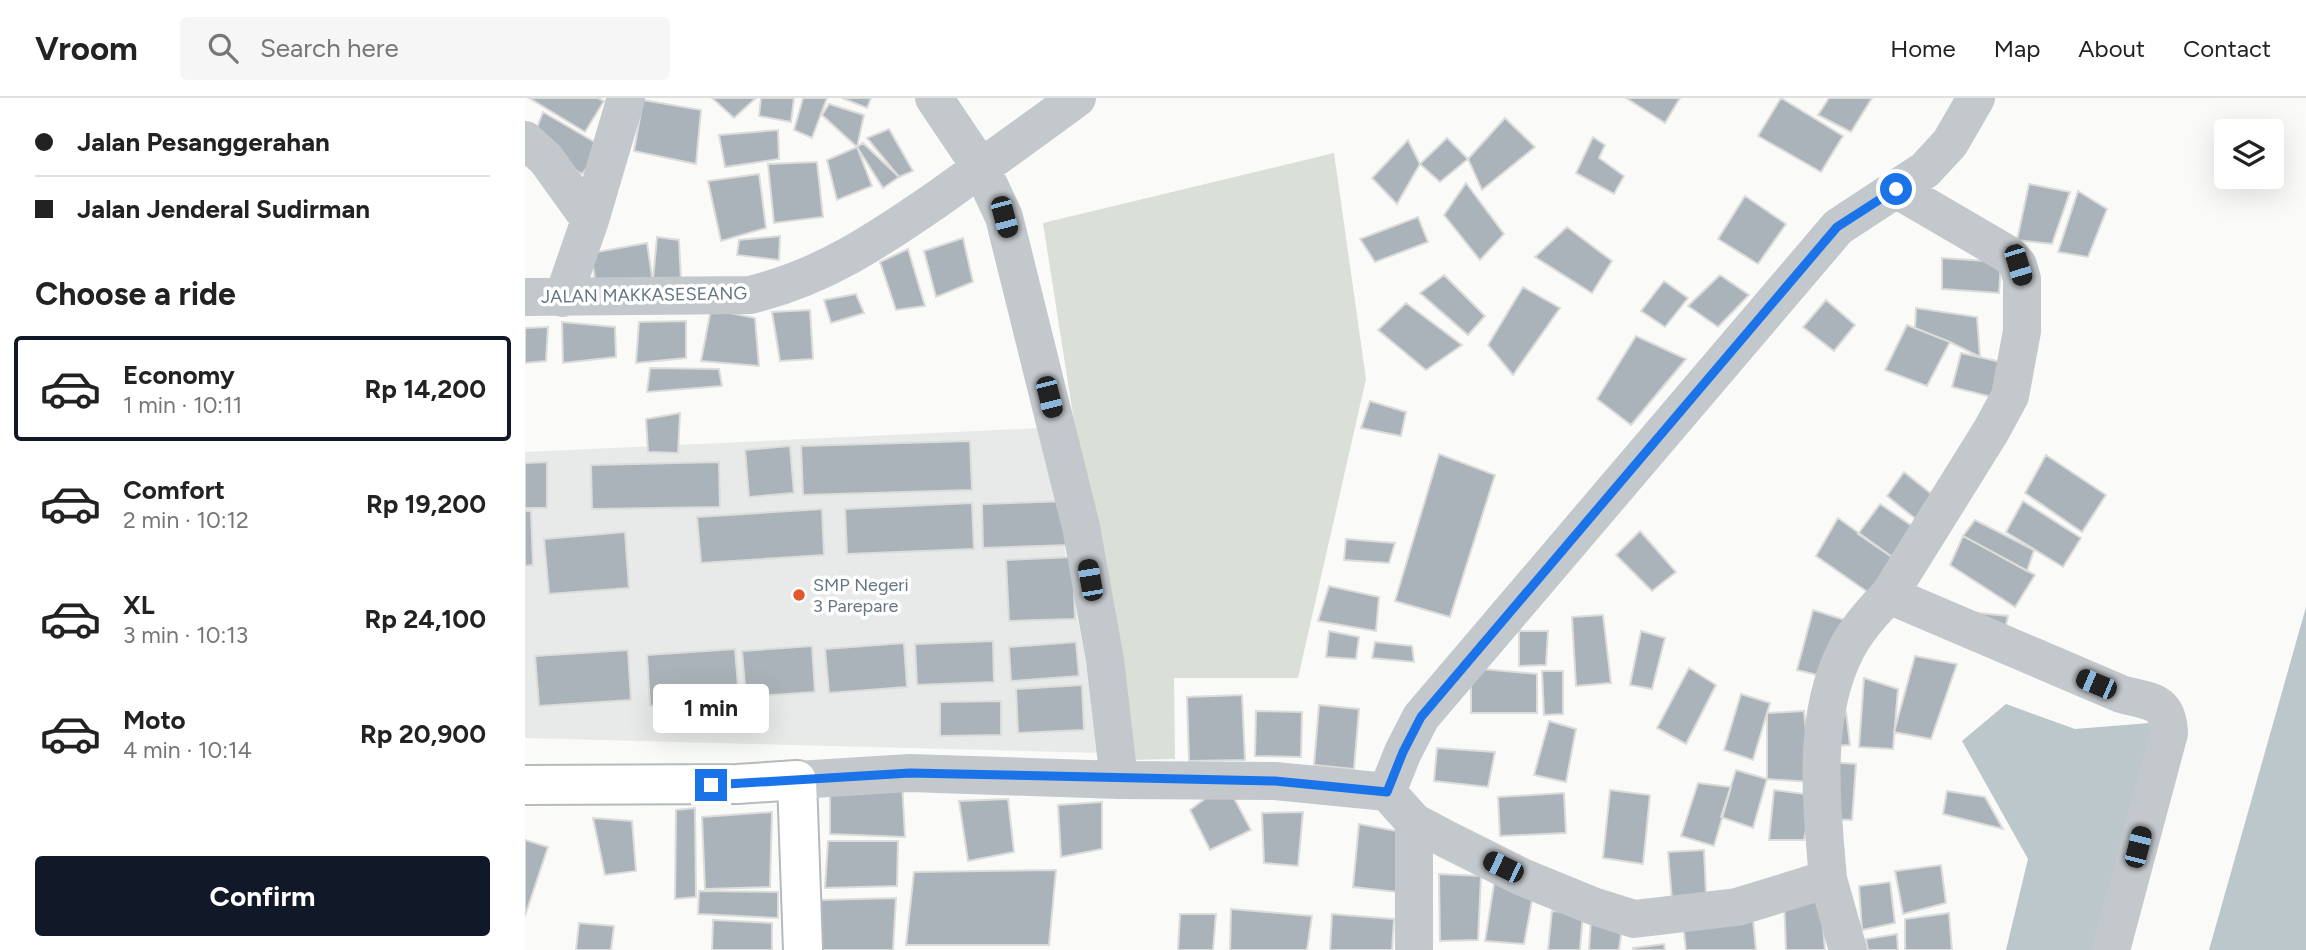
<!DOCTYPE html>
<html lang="en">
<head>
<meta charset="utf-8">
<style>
  :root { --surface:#fff; --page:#f6f6f6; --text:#222; --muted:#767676; --line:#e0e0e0; --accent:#111827 }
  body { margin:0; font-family:Figtree,sans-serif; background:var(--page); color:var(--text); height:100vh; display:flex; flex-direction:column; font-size:26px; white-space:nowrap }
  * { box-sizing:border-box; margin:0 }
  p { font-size:23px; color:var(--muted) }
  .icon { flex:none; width:38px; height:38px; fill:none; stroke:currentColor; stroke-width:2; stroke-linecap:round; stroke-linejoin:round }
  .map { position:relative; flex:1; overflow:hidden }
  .sheet { display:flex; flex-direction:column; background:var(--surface); width:525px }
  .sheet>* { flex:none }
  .banner { display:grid; align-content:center; height:154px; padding:0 35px; background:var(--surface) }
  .fabs { position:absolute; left:1689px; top:21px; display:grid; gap:14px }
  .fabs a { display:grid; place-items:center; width:70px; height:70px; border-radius:7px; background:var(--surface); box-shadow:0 7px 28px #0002; font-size:35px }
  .end { position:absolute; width:32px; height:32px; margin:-16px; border:9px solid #1a73e8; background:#fff; box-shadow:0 0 0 4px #fff }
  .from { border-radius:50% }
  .bubble { position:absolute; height:49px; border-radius:7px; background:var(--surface); box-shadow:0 7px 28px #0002; font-size:23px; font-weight:700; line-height:49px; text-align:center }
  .car { position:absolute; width:21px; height:42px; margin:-21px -10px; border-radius:9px; box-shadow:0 0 5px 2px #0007; background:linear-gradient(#222 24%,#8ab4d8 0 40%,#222 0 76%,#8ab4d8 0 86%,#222 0) }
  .banner b { display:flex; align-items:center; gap:24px; height:66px; font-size:26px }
  .banner b+b { border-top:2px solid var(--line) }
  .banner i { width:18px; height:18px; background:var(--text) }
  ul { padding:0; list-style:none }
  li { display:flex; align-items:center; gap:21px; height:105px; margin:0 14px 10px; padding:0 21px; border:4px solid transparent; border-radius:7px }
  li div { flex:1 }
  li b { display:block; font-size:26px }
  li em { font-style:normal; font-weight:700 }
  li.on { border-color:var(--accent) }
  li>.icon { width:63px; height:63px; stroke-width:1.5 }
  h2 { padding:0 35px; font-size:32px; line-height:84px }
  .action { display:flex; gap:14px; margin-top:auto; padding:14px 35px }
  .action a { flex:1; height:80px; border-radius:7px; background:var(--accent); color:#fff; font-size:28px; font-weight:700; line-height:80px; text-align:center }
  header { display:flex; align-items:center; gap:42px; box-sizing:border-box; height:98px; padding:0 35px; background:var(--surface); border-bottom:2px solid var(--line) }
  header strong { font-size:33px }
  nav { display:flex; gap:38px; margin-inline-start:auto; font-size:24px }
  .search { width:490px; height:63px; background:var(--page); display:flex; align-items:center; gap:18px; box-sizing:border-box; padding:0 24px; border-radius:7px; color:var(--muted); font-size:26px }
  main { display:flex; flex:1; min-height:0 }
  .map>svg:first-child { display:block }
</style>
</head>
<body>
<header>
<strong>Vroom</strong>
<div class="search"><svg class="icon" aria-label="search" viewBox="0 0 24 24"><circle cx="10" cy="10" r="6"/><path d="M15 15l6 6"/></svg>Search here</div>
<nav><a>Home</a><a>Map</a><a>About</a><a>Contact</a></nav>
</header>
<main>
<section class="sheet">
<div class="banner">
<b><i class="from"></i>Jalan Pesanggerahan</b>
<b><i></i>Jalan Jenderal Sudirman</b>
</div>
<h2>Choose a ride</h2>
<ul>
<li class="on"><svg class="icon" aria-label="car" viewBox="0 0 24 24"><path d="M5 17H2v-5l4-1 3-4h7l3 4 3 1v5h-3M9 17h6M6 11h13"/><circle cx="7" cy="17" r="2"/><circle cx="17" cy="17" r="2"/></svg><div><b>Economy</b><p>1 min · 10:11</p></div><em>Rp 14,200</em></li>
<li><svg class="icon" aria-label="car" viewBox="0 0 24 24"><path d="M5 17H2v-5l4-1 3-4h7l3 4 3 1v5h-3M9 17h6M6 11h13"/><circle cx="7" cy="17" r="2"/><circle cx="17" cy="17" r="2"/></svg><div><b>Comfort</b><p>2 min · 10:12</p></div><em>Rp 19,200</em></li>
<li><svg class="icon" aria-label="car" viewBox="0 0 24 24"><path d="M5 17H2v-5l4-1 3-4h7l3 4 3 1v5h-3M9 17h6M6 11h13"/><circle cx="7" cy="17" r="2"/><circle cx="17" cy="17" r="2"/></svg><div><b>XL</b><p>3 min · 10:13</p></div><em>Rp 24,100</em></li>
<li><svg class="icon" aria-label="car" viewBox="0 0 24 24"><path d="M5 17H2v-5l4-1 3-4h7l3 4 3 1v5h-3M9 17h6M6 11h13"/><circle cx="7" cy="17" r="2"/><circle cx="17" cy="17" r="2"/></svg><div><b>Moto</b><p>4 min · 10:14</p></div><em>Rp 20,900</em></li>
</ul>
<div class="action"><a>Confirm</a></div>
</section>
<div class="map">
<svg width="1781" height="852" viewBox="0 0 1781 852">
  <rect width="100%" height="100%" fill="#fafaf8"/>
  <path fill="#e8e9e9" d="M517,330L578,655L0,640V354Z"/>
  <path fill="#dadfd7" d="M809,55L841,281L773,580H649L650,661L602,662L518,125Z"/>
  <path fill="#bbc7cb" d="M1781,509V852H1684Z
    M1481,606L1550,631L1637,624L1581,852H1481L1503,761L1437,643Z"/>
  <path fill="#aab3b9" stroke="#dcdcda" stroke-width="2" d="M4,0H73L79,3L60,34Z
    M187,0H231L209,20Z
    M236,0H269L266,24L234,18Z
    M278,0H302L287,40L269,32Z
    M317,0H346L342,10Z
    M1101,0H1155L1140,25Z
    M1256,0L1318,38L1296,74L1233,38Z
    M1304,0H1347L1326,34L1293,17Z
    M118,2L176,12L171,66L109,53Z
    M304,6L339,17L332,49L297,17Z
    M18,14L78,49L57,76L6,45Z
    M980,20L1010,49L957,92L943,61Z
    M364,31L388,73L374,79L342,40Z
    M253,32L254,61L200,69L194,37Z
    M1068,39L1080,47L1074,60L1099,78L1089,96L1051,75Z
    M922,40L943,61L915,84L895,66Z
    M883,42L895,66L872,106L847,80Z
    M338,45L374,79L358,90L332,49Z
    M332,49L347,88L312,102L302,62Z
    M292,64L298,119L249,125L243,66Z
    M234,76L241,130L196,143L183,83Z
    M941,85L979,136L955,162L919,117Z
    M1504,86L1545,94L1527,146L1492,142Z
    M1553,93L1582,111L1563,159L1533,154Z
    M1220,98L1261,126L1233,166L1193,141Z
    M893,119L903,144L850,164L835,141Z
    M1042,129L1087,163L1067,195L1010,159Z
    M255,138L254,162L212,157L214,142Z
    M132,139L154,142L156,183L128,182Z
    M438,140L448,184L411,199L399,153Z
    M122,145L128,185L72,195L66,155Z
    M383,151L400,208L371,212L355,164Z
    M1417,160L1476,164L1474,195L1417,191Z
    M919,177L960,218L943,237L895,195Z
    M1195,177L1224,197L1193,229L1163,208Z
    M1139,183L1163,200L1140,229L1116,213Z
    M998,189L1035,210L988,277L963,247Z
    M331,196L339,215L306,225L299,202Z
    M1301,202L1330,227L1309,253L1278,229Z
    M881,205L937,247L901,272L853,232Z
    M1391,210L1452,219L1455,259L1425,244L1390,230Z
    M186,211L230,220L234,268L176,263Z
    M285,212L288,261L255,263L247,214Z
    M161,223V260L111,265L114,224Z
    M37,224L90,229L91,259L38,265Z
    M1382,227L1425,244L1402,288L1360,272Z
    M23,229L21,263L0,265V230Z
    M1111,238L1161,261L1106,327L1072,301Z
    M1436,255L1476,264L1467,299L1427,289Z
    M125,270L194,271L197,288L122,294Z
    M845,303L881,314L876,338L836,330Z
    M155,315L153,355L123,354L121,321Z
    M445,343L447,392L278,397L276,348Z
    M265,348L269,395L224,399L220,352Z
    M914,356L970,377L925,519L870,503Z
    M1521,357L1581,397L1557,434L1500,395Z
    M22,364V410H0V365Z
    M194,364L195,409L67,411L66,367Z
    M1379,374L1414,402L1397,426L1362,398Z
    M544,403L546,447L458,450L457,406Z
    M1498,403L1556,440L1538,469L1481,434Z
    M447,405L449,451L322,456L320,411Z
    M1355,406L1390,430L1370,461L1333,436Z
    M297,411L299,457L176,465L172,419Z
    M0,413H6L8,467L0,468Z
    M1313,420L1370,461L1344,495L1291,458Z
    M1450,422L1509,452L1502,473L1438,438Z
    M1115,433L1151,474L1127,493L1091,457Z
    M100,434L104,490L24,496L19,441Z
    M1438,438L1510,477L1490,509L1425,467Z
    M821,441L870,445L864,465L819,462Z
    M548,459L550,521L484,523L481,462Z
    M804,488L854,499L851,533L793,523Z
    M1288,512L1323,523L1305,580L1272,572Z
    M1443,514L1483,518L1479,536Z
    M1078,517L1086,585L1051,588L1047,519Z
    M804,533L834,539L831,561L801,559Z
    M994,533H1023L1021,567L994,568Z
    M1116,533L1140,540L1127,591L1105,587Z
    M468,543L469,584L392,587L390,546Z
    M551,544L554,578L486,583L484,549Z
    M850,544L887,548L889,564L847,560Z
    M379,545L382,589L304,595L300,551Z
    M287,548L290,594L221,599L217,553Z
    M210,551L214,601L125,608L122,557Z
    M103,552L106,602L14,608L10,558Z
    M1390,558L1432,566L1406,641L1369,634Z
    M946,570L1012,576V615H946Z
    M1164,570L1191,587L1161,646L1132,630Z
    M1017,573H1038V616L1019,617Z
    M1339,580L1373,591L1368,651L1334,649Z
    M557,587L559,632L493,635L491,591Z
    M1216,596L1245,605L1228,662L1199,652Z
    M717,597L720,662L664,663L662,599Z
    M476,603V637L415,638V604Z
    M794,607L834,611L829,671L789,667Z
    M731,613L777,614L776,659L730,658Z
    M1279,613L1286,684L1242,681V615Z
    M1321,613L1325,647L1307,648Z
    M1024,623L1051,631L1041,684L1009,677Z
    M912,650L970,654L963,689L909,683Z
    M1305,664L1331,666L1327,722L1301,721Z
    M1211,672L1242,681L1228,730L1196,719Z
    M377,684L380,739L305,736V689Z
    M701,685L726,732L685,752L665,712Z
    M1173,685L1206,689L1189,748L1156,738Z
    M1085,692L1125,697L1118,766L1078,760Z
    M1249,692L1288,697L1279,742H1244Z
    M1422,693L1460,699L1478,731L1418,716Z
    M1039,695L1041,735L975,738L973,699Z
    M483,701L489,754L443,763L434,703Z
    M577,704V751L536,759L533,707Z
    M170,710L171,799L150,801L151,712Z
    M247,714L245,789L180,791L177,719Z
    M778,714L773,768L739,765L737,715Z
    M68,720L107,723L111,773L80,777Z
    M834,726L877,734L872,794L828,789Z
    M0,742L23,749L0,818Z
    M303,743H373L372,788L300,790Z
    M1179,752L1181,795L1147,802L1143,754Z
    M1416,767L1421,805L1378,816L1370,773Z
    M531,772L524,847H381L389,774Z
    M914,776L956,778L953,842L915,843Z
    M970,780L1008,797L999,846L960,843Z
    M1365,784L1370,825L1337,832L1334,788Z
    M174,793L253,794V820L173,816Z
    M371,800L368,852H294L295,802Z
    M1296,801L1300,852H1261L1259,802Z
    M706,811L787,818L782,852H705Z
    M1027,813L1058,815L1055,852H1023Z
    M1424,815L1427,852H1380V821Z
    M655,816H691L688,852H653Z
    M807,816L869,821L867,852H805Z
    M1066,821L1098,823L1094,852H1064Z
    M1228,821L1231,852H1161L1158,827Z
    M188,822L247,825V852H187Z
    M54,825L89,828L86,852H51Z
    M1372,836L1373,852H1343L1341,841Z
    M1139,846L1140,852H1108V850Z"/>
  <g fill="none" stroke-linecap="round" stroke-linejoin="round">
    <defs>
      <path id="major" d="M0,687L212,686L272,682L278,852"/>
    </defs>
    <use href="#major" stroke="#b5babe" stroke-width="42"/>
    <path stroke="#c3c8cc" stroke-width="38" d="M409,0L456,70L479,119L556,429L580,562L594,682
      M0,42L21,61L65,122
      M0,199L225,197C299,179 353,142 414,100C460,67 506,34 552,0
      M38,200L65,122L101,0
      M1364,497L1466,333L1485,298L1497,233V181L1493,167L1484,157L1371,91
      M272,682L385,675L594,682L750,683L862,694
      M862,694L878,654L896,619L1313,129L1400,72L1425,45L1451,0
      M862,694L889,724L921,741L997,779L1068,808L1109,821L1212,809L1303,781L1323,852
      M1303,781C1297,707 1286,621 1321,552C1331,532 1348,513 1364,497L1596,596C1624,604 1643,601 1644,635L1586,852
      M889,852V724"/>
    <use href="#major" stroke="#fff" stroke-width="38"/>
  </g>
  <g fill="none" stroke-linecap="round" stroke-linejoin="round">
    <path stroke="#1a73e8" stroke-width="9" d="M186,687L385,675L750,683L862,694L878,654L896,619L1312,129L1371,91"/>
  </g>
  <circle fill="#e4572e" stroke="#fff" stroke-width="2.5" cx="274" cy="497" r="7"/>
  <g text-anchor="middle" stroke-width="7" stroke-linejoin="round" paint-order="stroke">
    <g font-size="18" fill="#657683" stroke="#fff">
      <text transform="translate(119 197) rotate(-1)" y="6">JALAN MAKKASESEANG</text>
    </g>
    <g font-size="18" fill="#657683" stroke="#fff" text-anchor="start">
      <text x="288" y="493">SMP Negeri<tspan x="288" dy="21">3 Parepare</tspan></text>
    </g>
  </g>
</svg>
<div class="fabs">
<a><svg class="icon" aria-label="layers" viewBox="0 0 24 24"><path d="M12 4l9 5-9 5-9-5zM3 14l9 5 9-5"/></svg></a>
</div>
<i class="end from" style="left:1371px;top:91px"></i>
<i class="end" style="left:186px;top:687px"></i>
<div class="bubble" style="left:128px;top:586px;width:116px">1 min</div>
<i class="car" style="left:479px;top:119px;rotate:165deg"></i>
<i class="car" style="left:1493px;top:167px;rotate:163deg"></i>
<i class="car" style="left:524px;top:299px;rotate:166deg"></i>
<i class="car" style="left:565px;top:482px;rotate:350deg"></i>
<i class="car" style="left:1571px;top:586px;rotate:293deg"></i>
<i class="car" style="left:1613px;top:749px;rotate:14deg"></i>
<i class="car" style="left:978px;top:769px;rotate:296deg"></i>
</div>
</main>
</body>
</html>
